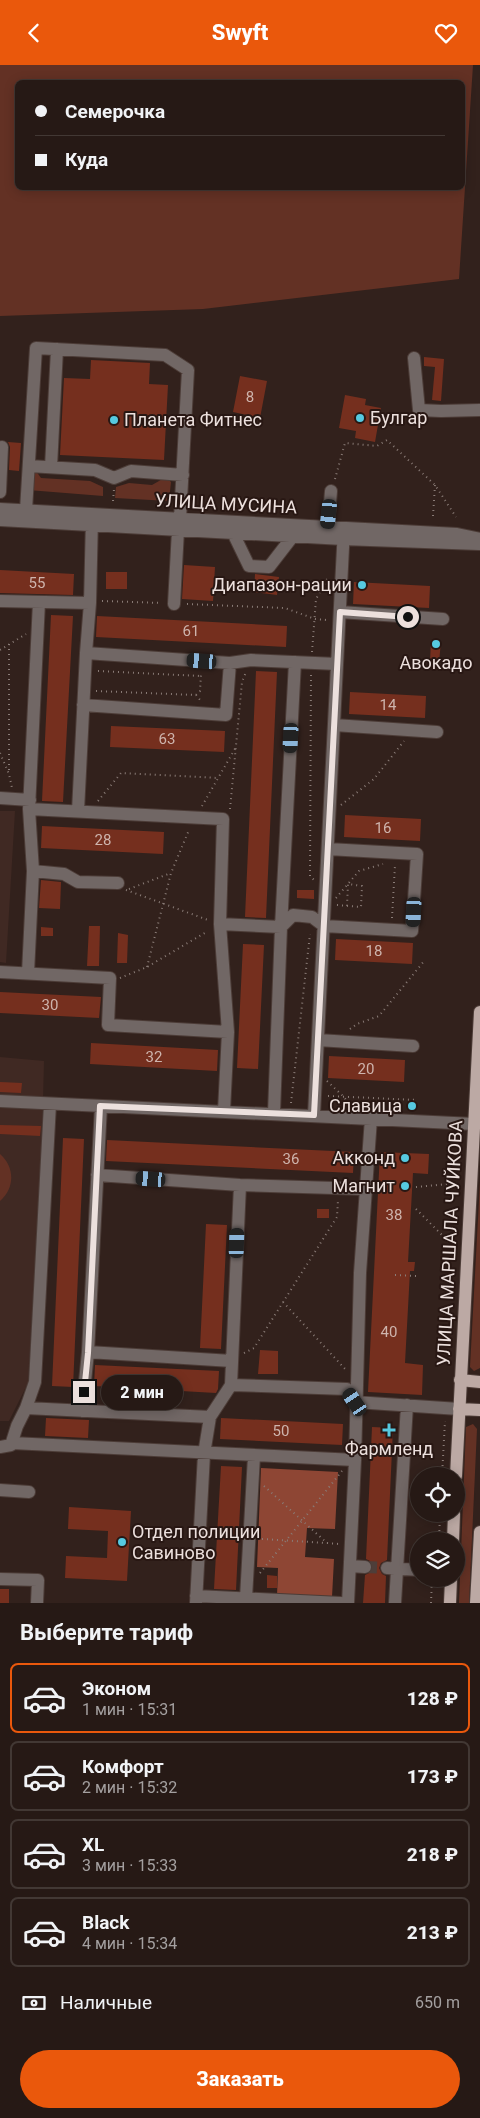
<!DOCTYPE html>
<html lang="ru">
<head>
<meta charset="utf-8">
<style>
  :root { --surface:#261915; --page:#2e221e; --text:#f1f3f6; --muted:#a4a0a0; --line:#423834; --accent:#ea580c }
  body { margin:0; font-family:Roboto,sans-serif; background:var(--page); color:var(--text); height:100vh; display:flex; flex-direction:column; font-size:19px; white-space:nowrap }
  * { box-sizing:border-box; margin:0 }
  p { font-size:16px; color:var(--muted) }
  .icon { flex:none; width:28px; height:28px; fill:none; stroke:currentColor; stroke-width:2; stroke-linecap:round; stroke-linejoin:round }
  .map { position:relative; height:1538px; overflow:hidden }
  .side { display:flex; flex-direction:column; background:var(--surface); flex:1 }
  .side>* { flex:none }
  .guide { position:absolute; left:15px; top:15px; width:450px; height:110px; border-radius:8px; box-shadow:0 2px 12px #0003,0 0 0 1px var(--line); display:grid; align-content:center; height:110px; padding:0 20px; background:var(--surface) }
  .controls { position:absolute; left:410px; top:1402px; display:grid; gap:10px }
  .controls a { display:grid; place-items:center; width:55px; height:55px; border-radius:50%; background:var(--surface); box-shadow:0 2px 12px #0003,0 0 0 1px var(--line); font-size:25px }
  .end { position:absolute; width:22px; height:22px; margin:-11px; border:6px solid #ece0dd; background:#111; box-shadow:0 0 0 2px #111 }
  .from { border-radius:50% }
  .bubble { position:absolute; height:35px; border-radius:18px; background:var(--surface); box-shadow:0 2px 12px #0003,0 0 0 1px var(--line); font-size:16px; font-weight:800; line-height:35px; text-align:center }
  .car { position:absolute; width:15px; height:30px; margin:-15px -8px; border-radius:6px; box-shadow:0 0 4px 1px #0007; background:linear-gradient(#222 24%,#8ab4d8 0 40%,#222 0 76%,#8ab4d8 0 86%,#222 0) }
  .guide b { display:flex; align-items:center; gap:18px; height:48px; font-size:19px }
  .guide b+b { border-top:1px solid var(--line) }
  .guide i { width:12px; height:12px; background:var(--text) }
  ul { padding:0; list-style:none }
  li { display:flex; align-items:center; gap:15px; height:70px; margin:0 10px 8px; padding:0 10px; border:2px solid var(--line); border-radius:8px }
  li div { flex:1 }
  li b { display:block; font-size:19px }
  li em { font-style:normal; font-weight:800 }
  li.selected { border-color:var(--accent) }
  li>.icon { width:45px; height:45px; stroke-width:1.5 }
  h2 { padding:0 20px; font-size:22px; line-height:60px }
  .pay { display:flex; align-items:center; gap:12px; height:55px; padding:0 20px; font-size:19px }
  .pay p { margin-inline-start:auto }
  .action { display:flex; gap:10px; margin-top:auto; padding:10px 20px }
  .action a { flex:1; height:58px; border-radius:30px; background:var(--accent); color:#fff; font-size:20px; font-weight:800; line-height:58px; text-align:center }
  header { display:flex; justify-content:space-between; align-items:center; height:65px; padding:0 20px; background:var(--accent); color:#fff; font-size:22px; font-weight:800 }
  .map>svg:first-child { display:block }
</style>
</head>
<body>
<header><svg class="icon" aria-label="back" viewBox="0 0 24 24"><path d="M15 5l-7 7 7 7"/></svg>Swyft<svg class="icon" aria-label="heart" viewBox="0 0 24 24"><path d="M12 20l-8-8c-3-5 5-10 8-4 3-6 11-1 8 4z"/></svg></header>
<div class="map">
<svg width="480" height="1538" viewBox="0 0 480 1538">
  <rect width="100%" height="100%" fill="#32211c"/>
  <path fill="#402923" d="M0,746H15L6,898L0,897Z
    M0,992L44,996L42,1075L28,1318L9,1356H0Z"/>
  <path fill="#633124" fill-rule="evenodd" d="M0,0H473L459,214L203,244L0,251ZM18,18H462V122H18Z
    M36,406L41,413L90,416L103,422V431L28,425V413Z
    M166,412L171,417L169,436L115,433L116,422L129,418L152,420Z
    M0,1089C15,1102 15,1123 0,1136Z
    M480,1117V1303L474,1306L470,1302Z
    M473,1359L477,1364L469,1538H459L466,1362Z"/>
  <path fill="#8e4634" d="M261,1403L338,1407L335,1464L307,1463L305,1492L334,1494L332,1532L277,1531L278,1503L257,1502Z"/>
  <path fill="#752f1e" d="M424,292L444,294L441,336L432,335L435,302L424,301Z
    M91,295L150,298L149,319L168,320L164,395L60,390L64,313L90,314Z
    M240,311L267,316L260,353L233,347Z
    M345,330L366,334L365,340L381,343L375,377L355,373L356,366L339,363Z
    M8,377L21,378L19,406L9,405L10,382Z
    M184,500L215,502L213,536L182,534Z
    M0,505L74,509L73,530L0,528Z
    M106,507H127V524H106Z
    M255,509L279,512L277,530L254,527Z
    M354,517L430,521L429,543L353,539Z
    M51,550L73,551L63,737L42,736Z
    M97,551L287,561L286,582L96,572Z
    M431,575L441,576L439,598L430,597Z
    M256,606L277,607L266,853L245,852Z
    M350,627L426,631L425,653L349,649Z
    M111,661L225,666L224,687L110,682Z
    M345,750L421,754L420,776L344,772Z
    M42,761L164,767L163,789L41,783Z
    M41,815L61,817L60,844L39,843Z
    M297,825H314V834L297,833Z
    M89,861H100L99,901H87Z
    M41,862L53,863V871H41Z
    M118,868L128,870L127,898H117Z
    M336,874L413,878L412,899L335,895Z
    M243,879L264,880L258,1004L237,1003Z
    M0,927L101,932L99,953L0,948Z
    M91,978L218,985L217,1006L90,999Z
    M329,991L405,995L404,1017L328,1013Z
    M0,1017L22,1018L21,1028L0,1027Z
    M0,1060L41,1061L40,1071L0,1069Z
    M63,1073L84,1074L73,1322L52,1321Z
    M107,1075L354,1087L353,1108L106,1096Z
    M380,1087L429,1089L428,1109L413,1108L408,1197H415L414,1206H410L405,1298L423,1300L422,1330L368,1327Z
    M317,1144H329V1153H317Z
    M206,1159L227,1160L221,1284L200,1283Z
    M260,1285L278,1286V1309H258Z
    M95,1300L219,1306L218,1324L216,1328L94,1321Z
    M46,1353L89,1355L88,1373L45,1371Z
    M221,1353L343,1359L342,1380L220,1374Z
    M372,1362L393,1363L387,1495L381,1498L379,1503L382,1509L386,1511L385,1538H363L365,1510L371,1507L373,1502L370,1496L366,1494Z
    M221,1401L242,1402L236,1525L214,1524Z
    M69,1442L131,1446L127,1516L65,1513L66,1491L107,1493L108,1466L68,1464Z
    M267,1510L277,1511V1523H267Z
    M0,1524H9V1538H0Z"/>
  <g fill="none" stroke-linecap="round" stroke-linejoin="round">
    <path stroke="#4e3e39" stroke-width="12" stroke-dasharray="12 6" stroke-linecap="butt" d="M365,1502L387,1503"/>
    <defs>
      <path id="minor" d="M414,293L419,345L441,346L480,345
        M29,401L95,405L114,413L131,406L183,410
        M51,402L57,284
        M0,427L2,382
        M0,444L457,469L480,474
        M26,445L36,283L165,290L188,305L180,454
        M0,455L343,474L479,479
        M328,462L331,426
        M233,468L249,501L269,502L293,471
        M0,536L90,538L92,453
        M90,538L86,588L230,598L251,595L337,599
        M174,539L178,465
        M340,547L443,554
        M83,640L226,650L230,598
        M334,660L437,667
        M0,733L30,735
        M29,744L223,754L220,859L228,967
        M78,746L86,588
        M33,806L64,809L78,817L118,818
        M220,859L281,862L293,850L312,852L324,861L412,866L417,789L328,784
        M0,907L110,913L108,960L228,967L224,1046
        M28,908L33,806L29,744L39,537
        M318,975L413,981
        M0,1036L474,1059
        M274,1048L281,862L295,597
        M314,1050L344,463
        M97,1110L240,1120L366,1124
        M240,1120L231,1320L347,1324L355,1337L459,1344
        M88,1287L232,1296
        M26,1343L35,1317L50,1039
        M82,1346L88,1287L101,1041
        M12,1378L355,1395
        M0,1382L11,1380L17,1361L26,1343L210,1352
        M0,1425L29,1427
        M350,1501L365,1502
        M387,1503L419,1505
        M0,1514L38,1515L37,1538
        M196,1531L341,1538
        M246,1533L254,1391
        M196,1538L204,1389L210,1352L231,1320
        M348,1538L355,1395L360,1208L371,1053
        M395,1538L407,1340"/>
      <path id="major" d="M460,1315L480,1317
        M459,1344L480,1345
        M456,1411L480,947
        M453,1476L454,1449
        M450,1538L451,1514
        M476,1538L480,1467"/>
    </defs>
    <use href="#minor" stroke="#4c3c37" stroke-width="14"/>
    <use href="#major" stroke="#4c3c37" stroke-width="14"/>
    <path stroke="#8a7c77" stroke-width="2" stroke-dasharray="1 4" stroke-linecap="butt" d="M335,414L345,378L377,381L387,375L435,420L456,452
      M113,436L114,424
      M433,451L435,420
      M102,536L162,538
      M187,539L285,543L315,554L327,555
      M9,579V709
      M0,585L26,569
      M312,587L316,534L329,511
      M98,606L201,611
      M311,610L310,811L314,815
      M96,626L196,630L201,636
      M196,630L200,626L201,609
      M0,688L9,709L12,723
      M98,736L121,708L218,713
      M341,740L374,714L404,676
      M202,741L236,682
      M230,744L242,617L246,607
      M129,824L171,808
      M126,825L208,855
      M336,833L359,806L383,799
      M337,840L361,842L362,821L348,819L347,841
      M392,853L395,800
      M147,902L171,808L189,765
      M120,913L147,902L208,866
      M350,964L357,959L379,951L425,895
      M327,1016L344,1032L351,1042
      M328,1031L417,1035
      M291,1038L310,869
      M416,1122L459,1118
      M416,1144L455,1183
      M395,1210L416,1211
      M283,1237L346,1305
      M244,1288L254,1283L337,1152L338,1135
      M442,1411L445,1356
      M264,1421L327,1478L339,1479
      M262,1474L327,1478
      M439,1476L440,1449
      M260,1508L342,1406
      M431,1538L432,1514"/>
    <use href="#minor" stroke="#716765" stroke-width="12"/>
    <use href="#major" stroke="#bca9a4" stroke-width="12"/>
  </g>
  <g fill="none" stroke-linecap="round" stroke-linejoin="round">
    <path stroke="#ece0dd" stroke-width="6" d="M84,1327L88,1288L100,1041L314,1050L340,547L408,552"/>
  </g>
  <g fill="#56c9e0" stroke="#281713" stroke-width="2">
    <circle cx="360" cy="353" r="5"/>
    <circle cx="114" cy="355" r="5"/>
    <circle cx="362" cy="520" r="5"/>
    <circle cx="436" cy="579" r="5"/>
    <circle cx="412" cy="1041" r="5"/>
    <circle cx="405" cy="1093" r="5"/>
    <circle cx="405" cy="1121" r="5"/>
    <path d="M386.5 1357.5h5v5h5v5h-5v5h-5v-5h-5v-5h5z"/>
    <circle cx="122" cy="1477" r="5"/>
  </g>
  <g text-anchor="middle" stroke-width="4" stroke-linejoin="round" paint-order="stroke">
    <g font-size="15" fill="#ceb4ad">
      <text x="250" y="337">8</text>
      <text x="37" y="523">55</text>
      <text x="191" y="571">61</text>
      <text x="388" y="645">14</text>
      <text x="167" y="679">63</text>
      <text x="383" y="768">16</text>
      <text x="103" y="780">28</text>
      <text x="374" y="891">18</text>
      <text x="50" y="945">30</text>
      <text x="154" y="997">32</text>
      <text x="366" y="1009">20</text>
      <text x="291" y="1099">36</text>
      <text x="394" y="1155">38</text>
      <text x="389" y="1272">40</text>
      <text x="281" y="1371">50</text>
    </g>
    <g font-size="18" fill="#ece0dd" stroke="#281713" text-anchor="end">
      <text x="370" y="359" text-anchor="start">Булгар</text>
      <text x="124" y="361" text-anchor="start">Планета Фитнес</text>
      <text x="352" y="526">Диапазон-рации</text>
      <text x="436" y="604" text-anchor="middle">Авокадо</text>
      <text x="402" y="1047">Славица</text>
      <text x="395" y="1099">Акконд</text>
      <text x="395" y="1127">Магнит</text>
      <text x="389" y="1390" text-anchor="middle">Фармленд</text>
      <text x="132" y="1473" text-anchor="start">Отдел полиции<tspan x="132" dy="21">Савиново</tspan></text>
    </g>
    <g font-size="18" fill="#ece0dd" stroke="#281713">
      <text transform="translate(226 439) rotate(3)" y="6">УЛИЦА МУСИНА</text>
      <text transform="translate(450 1178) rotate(-87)" y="6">УЛИЦА МАРШАЛА ЧУЙКОВА</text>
    </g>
  </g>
</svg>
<div class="controls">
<a><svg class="icon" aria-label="locate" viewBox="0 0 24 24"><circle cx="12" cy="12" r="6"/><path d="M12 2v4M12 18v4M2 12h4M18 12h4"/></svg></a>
<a><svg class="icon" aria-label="layers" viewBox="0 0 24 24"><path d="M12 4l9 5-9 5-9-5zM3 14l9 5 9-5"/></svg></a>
</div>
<i class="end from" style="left:408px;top:552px"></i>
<i class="end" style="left:84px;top:1327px"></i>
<div class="bubble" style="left:101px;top:1310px;width:82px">2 мин</div>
<i class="car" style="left:329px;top:449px;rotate:186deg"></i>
<i class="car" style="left:202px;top:596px;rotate:274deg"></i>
<i class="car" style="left:291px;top:673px;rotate:183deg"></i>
<i class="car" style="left:414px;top:847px;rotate:183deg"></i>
<i class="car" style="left:151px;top:1114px;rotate:274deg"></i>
<i class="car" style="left:237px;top:1178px;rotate:2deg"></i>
<i class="car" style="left:355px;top:1337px;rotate:326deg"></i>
<div class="guide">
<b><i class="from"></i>Семерочка</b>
<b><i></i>Куда</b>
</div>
</div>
<section class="side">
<h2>Выберите тариф</h2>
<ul>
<li class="selected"><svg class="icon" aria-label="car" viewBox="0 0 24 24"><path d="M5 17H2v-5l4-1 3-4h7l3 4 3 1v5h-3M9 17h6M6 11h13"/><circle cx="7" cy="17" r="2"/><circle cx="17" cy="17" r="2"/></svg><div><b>Эконом</b><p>1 мин · 15:31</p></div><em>128 ₽</em></li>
<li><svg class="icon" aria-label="car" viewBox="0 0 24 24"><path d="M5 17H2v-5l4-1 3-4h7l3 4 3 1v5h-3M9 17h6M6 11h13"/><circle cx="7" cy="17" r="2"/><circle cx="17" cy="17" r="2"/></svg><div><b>Комфорт</b><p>2 мин · 15:32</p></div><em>173 ₽</em></li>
<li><svg class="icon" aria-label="car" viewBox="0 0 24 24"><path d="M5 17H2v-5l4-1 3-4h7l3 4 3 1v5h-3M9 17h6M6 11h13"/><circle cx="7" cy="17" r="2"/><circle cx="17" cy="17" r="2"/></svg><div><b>XL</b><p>3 мин · 15:33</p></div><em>218 ₽</em></li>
<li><svg class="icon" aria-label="car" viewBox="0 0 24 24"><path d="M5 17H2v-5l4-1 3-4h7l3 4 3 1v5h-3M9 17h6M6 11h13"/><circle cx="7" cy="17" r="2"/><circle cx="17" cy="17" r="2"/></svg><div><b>Black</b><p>4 мин · 15:34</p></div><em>213 ₽</em></li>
</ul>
<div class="pay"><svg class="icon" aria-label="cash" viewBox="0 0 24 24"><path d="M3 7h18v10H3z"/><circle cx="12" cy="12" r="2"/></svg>Наличные<p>650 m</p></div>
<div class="action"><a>Заказать</a></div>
</section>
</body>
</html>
